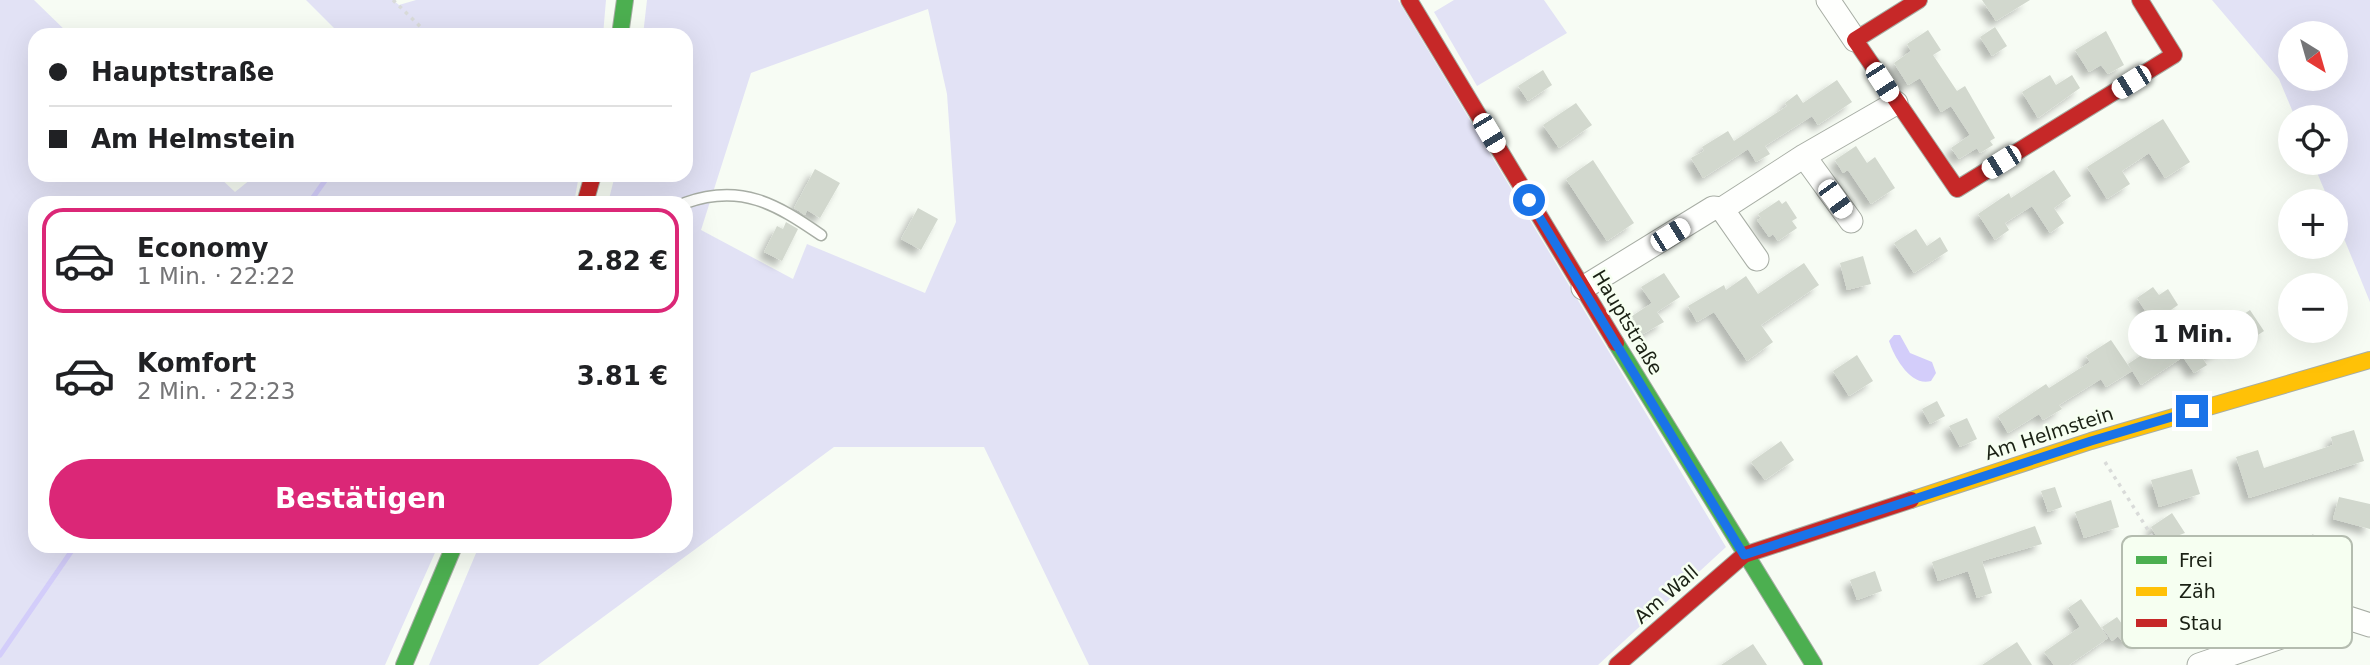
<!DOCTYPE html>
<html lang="de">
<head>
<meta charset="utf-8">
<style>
  :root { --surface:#fff; --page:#f2f2f2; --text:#202124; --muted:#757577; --line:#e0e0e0; --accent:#db2777 }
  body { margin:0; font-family:"DejaVu Sans",sans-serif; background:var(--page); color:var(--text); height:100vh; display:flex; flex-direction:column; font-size:26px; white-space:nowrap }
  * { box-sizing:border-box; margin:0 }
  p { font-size:23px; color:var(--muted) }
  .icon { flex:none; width:38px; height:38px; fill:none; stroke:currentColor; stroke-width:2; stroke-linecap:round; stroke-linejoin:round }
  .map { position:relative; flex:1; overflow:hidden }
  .side { position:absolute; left:28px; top:196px; width:665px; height:357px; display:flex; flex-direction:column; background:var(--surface); border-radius:21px; box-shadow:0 7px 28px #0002 }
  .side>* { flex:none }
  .guide { position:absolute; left:28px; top:28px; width:665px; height:154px; border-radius:21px; box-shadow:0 7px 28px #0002; display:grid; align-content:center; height:154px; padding:0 21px; background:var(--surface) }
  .needle { width:46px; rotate:143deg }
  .tools { position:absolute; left:2278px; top:21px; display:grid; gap:14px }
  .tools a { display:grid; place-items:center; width:70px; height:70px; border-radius:50%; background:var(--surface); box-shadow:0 7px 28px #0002; font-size:35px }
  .end { position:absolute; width:32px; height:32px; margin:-16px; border:9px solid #1a73e8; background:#fff; box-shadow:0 0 0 4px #fff }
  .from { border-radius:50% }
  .bubble { position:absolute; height:49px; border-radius:24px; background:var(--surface); box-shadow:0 7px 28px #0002; font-size:23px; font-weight:700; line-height:49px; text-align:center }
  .car { position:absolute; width:21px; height:42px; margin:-21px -10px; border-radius:9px; box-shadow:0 0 5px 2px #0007; background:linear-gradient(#fff 24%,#345 0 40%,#fff 0 76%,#345 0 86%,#fff 0) }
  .guide b { display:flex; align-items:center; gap:24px; height:66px; font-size:26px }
  .guide b+b { border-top:2px solid var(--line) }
  .guide i { width:18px; height:18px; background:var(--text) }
  ul { padding:12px 0 0; list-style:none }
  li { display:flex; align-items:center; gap:21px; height:105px; margin:0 14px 10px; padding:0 7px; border:4px solid transparent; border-radius:21px }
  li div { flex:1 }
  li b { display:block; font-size:26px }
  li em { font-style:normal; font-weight:700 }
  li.current { border-color:var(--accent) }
  li>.icon { width:63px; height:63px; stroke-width:1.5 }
  .action { display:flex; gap:14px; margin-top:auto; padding:14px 21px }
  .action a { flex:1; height:80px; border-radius:42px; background:var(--accent); color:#fff; font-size:28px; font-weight:700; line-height:80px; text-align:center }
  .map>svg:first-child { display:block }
</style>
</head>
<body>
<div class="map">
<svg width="2370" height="665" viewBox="0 0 2370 665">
  <defs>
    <filter id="shadow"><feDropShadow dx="-6" dy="6" stdDeviation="3.5" flood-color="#0004"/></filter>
  </defs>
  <rect width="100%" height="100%" fill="#f7fcf4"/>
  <path fill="#e2e2f5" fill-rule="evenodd" d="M0,0H34L70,35H35V175H217L235,192L256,175H579L574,203H35V546H438L385,665H0Z
    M306,0H393L399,5L416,0H606L603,35H341Z
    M647,0H1398L1726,547L1598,665H1089L984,447H834L538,665H429L479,546H686V203H608L615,175H686V35H643ZM928,9L947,94L956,222L925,293L807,244L793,279L701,230L751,73Z
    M1454,0H1544L1567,33L1477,86L1434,12Z
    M2212,0H2370V302L2336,219V201H2329L2313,163H2336V117H2295L2279,79ZM2291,33H2336V79H2291Z"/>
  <path fill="#d3cdfa" d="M1894,335H1900L1910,353L1932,362L1936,373L1931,381C1911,387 1894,357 1889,341Z"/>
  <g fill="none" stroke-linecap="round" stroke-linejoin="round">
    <path stroke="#d3cdfa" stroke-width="5" d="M309,203L329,175
      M0,655L75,546"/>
  </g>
  <path fill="#d2d8ce" filter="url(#shadow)" d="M1982,0H2030L1996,21Z
    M1995,27L2007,46L1992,56L1980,37Z
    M1928,30L1941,50L1933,55L1957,91L1965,86L1995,138L1990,141L1993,145L1980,153L1977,148L1959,159L1951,148L1970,135L1951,106L1941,112L1920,78L1908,85L1894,63L1911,51L1907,44Z
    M2106,31L2124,65L2108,74L2101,65L2089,72L2075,50Z
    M1543,70L1552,85L1528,101L1518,86Z
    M2050,75L2056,85L2072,75L2080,88L2038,118L2022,92Z
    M1837,80L1852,102L1818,125L1812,116L1765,146L1770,154L1756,162L1748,149L1703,178L1691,158L1704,151L1702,147L1728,131L1734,141L1787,106L1785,103L1797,94L1803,103Z
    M1576,103L1592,125L1559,148L1543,125Z
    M2163,119L2190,162L2165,178L2149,153L2122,171L2130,184L2107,199L2087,167Z
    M1856,146L1867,163L1875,157L1895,188L1871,204L1848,170L1843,173L1835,160Z
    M1593,160L1634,223L1607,241L1566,179Z
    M815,169L840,183L820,218L807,210L805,215L794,208Z
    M2054,170L2071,196L2054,208L2064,223L2050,233L2032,206L2005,223L2009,230L1995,240L1978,214L2009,193L2011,198Z
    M1779,200L1782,204L1786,201L1797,218L1792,221L1797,228L1778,241L1773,234L1769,237L1757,220L1761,218L1758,214Z
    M918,208L938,219L921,250L901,239Z
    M786,222L798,229L782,261L764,252L777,226L783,229Z
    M1916,229L1927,246L1940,237L1948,251L1914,273L1894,243Z
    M1863,256L1871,284L1847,290L1840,263Z
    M1804,263L1819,285L1761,325L1773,342L1747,361L1714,312L1697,322L1688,306L1724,285L1726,290L1746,276L1758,294Z
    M1664,273L1680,297L1657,312L1664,322L1643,334L1632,316L1652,303L1641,287Z
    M2153,287L2159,295L2168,289L2178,305L2168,312L2186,339L2202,328L2208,338L2250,310L2264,331L2237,349L2231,341L2203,359L2207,365L2194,373L2183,357L2141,385L2128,364L2164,340L2137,298Z
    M2111,340L2132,371L2106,387L2101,379L2059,405L2062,409L2043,420L2039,414L2008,433L1998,416L2046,384L2049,388L2090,362L2086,356Z
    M1857,355L1873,381L1849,396L1833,371Z
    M1937,401L1945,416L1930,424L1922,409Z
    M1967,418L1977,439L1960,447L1949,426Z
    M2354,430L2364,461L2249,498L2236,457L2258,450L2264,468L2333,445L2331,437Z
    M1781,441L1794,460L1765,480L1751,462Z
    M2192,469L2200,494L2159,507L2151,480Z
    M2055,487L2062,507L2048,512L2041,491Z
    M2339,497L2370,504V529L2333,519Z
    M2111,500L2119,527L2084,538L2075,512Z
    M2172,513L2185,533L2160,542L2151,527Z
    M2035,526L2042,544L1982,561L1992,593L1977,598L1968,571L1938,581L1932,562Z
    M2313,534L2328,555L2300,575L2285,554Z
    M1875,571L1882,591L1857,600L1850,580Z
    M2162,597L2177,619L2164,629L2161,626L2136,644L2132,638L2124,644L2118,636L2112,641L2102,627L2117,617L2122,624Z
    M2081,599L2108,638L2069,665H2054L2044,652L2080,627L2068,608Z
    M2017,642L2032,665H1982Z
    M1753,644L1767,665H1721Z"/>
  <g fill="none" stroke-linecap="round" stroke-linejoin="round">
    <defs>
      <path id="lane" d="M685,203C741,183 776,204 821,235"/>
      <path id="street" d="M1828,0L1855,40
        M1804,156L1851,221
        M1722,209L1757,259
        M1583,288L1713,208L1722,209L1804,156L1896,103
        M2199,665L2342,616L2370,625"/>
      <path id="fast" d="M620,35L625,0
        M1616,343L1814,665
        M404,665L454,546"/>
      <path id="slow" d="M1911,500L2091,441L2370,360"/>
      <path id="jam" d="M1409,0L1616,343
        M1919,0L1855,40L1957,189L2174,55L2140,0
        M585,203L593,175
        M1617,665L1744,555L1911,500"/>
    </defs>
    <use href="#lane" stroke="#a7ada4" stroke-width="13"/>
    <use href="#street" stroke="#a7ada4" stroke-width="25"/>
    <use href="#fast" stroke="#a7ada4" stroke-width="18"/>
    <use href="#slow" stroke="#a7ada4" stroke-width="18"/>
    <use href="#jam" stroke="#a7ada4" stroke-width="18"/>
    <path stroke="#d9dbd9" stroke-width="3.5" stroke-dasharray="3.5 5" stroke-linecap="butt" d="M393,0L429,35
      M2105,462L2217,639"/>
    <use href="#lane" stroke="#fefffd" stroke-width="10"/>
    <use href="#street" stroke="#fefffd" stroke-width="23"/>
    <use href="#fast" stroke="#4caf50" stroke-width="16"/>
    <use href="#slow" stroke="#ffc107" stroke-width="16"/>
    <use href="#jam" stroke="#c62828" stroke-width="16"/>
  </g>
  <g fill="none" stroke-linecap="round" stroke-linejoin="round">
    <path stroke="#1a73e8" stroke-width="9" d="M1529,200L1744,555L2091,441L2192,411"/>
  </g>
  <g text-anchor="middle" stroke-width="5" stroke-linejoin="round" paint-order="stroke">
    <g font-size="19" fill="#1a2114" stroke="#f6fff1">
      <text transform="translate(1628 322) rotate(59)" y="7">Hauptstraße</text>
      <text transform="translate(2049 433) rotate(-18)" y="7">Am Helmstein</text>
      <text transform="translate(1666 594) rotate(-41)" y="7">Am Wall</text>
    </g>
  </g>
  <rect x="2122" y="536" width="230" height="112" rx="10" fill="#f6fff1" stroke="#b4bcaf" stroke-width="2"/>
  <rect x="2136" y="556" width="31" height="8" fill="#4caf50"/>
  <rect x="2136" y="587" width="31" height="9" fill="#ffc107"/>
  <rect x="2136" y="619" width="31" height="8" fill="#c62828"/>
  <g font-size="19" fill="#1a2114">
    <text x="2179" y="567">Frei</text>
    <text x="2179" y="598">Zäh</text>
    <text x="2179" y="630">Stau</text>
  </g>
</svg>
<div class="tools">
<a><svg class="needle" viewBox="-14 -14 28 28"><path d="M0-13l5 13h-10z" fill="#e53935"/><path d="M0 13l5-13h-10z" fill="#757577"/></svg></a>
<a><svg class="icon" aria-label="locate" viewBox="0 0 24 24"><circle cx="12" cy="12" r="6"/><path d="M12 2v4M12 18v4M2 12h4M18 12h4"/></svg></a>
<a>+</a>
<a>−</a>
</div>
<i class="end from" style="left:1529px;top:200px"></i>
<i class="end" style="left:2192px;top:411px"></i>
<div class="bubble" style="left:2128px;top:310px;width:130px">1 Min.</div>
<i class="car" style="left:1882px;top:82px;rotate:147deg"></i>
<i class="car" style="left:2131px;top:82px;rotate:238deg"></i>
<i class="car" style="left:1489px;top:133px;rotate:149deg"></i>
<i class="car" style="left:2001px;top:162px;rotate:238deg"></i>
<i class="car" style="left:1835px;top:199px;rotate:144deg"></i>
<i class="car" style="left:1670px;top:235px;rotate:58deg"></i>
<div class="guide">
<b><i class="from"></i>Hauptstraße</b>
<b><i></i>Am Helmstein</b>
</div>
<section class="side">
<ul>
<li class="current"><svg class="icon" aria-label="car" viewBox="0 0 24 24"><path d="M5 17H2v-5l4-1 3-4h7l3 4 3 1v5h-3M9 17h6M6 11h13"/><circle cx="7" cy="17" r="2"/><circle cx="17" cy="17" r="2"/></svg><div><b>Economy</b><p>1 Min. · 22:22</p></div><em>2.82 €</em></li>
<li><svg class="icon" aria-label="car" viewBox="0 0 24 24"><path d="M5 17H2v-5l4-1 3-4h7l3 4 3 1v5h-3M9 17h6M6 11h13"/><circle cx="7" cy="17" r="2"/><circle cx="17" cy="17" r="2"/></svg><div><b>Komfort</b><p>2 Min. · 22:23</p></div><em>3.81 €</em></li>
</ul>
<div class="action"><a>Bestätigen</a></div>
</section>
</div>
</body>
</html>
